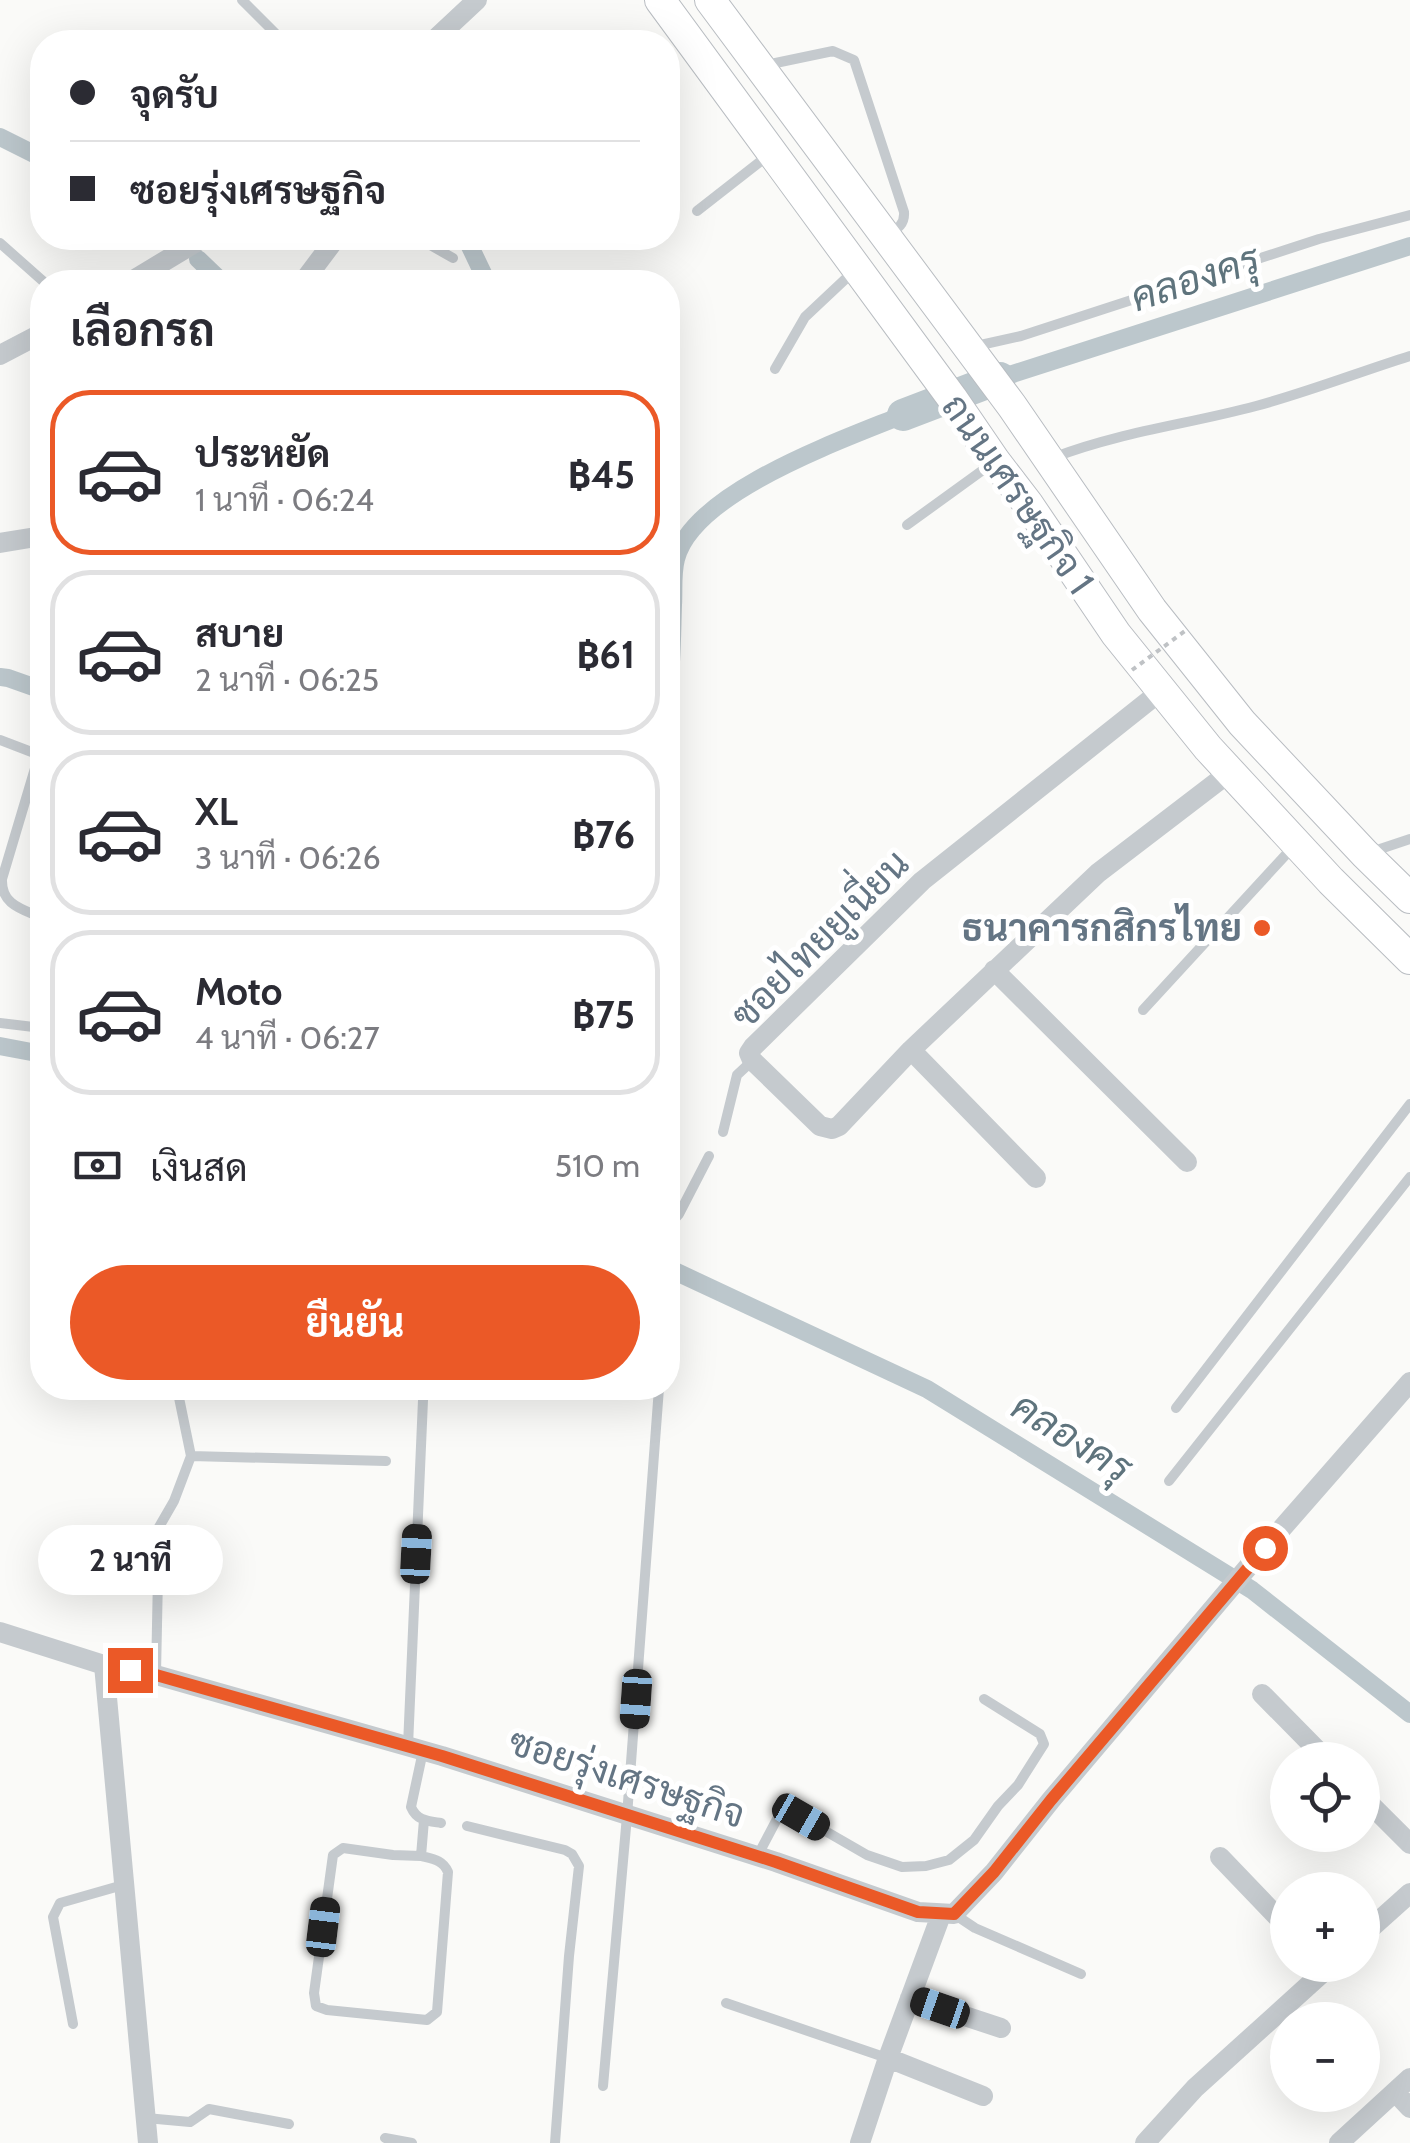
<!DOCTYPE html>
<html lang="th">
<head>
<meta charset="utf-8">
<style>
  :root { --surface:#fff; --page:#f2f2f3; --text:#2b2b33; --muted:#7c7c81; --line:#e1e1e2; --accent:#eb5927 }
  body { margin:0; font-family:Cabin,Sarabun,sans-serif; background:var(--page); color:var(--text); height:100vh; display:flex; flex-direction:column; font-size:38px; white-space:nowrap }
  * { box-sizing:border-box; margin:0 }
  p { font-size:32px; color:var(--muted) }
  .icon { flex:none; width:55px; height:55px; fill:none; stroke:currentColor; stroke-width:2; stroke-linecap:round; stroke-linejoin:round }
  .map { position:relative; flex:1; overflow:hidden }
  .panel { position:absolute; left:30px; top:270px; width:650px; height:1130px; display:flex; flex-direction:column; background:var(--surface); border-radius:40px; box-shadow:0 10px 40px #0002 }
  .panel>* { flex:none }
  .top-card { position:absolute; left:30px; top:30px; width:650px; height:220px; border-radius:40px; box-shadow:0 10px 40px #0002; display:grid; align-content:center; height:220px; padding:0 40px; background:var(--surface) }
  .tools { position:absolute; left:1270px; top:1742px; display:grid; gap:20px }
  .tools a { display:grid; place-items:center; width:110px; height:110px; border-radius:50%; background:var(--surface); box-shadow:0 10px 40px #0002; font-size:50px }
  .end { position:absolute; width:45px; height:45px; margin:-22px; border:12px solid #eb5927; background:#fff; box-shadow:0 0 0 5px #fff }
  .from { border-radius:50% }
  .bubble { position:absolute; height:70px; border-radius:35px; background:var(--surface); box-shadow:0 10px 40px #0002; font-size:32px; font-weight:700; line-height:70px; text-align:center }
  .car { position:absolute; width:30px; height:60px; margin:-30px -15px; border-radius:12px; box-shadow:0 0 8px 2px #0007; background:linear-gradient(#222 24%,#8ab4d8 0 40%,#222 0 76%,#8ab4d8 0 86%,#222 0) }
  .top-card b { display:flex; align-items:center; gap:35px; height:95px; font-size:38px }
  .top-card b+b { border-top:2px solid var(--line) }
  .top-card i { width:25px; height:25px; background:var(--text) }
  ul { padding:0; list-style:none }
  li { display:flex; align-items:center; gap:30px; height:165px; margin:0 20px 15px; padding:0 20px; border:5px solid var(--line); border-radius:40px }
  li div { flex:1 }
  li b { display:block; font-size:38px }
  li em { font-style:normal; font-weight:700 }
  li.selected { border-color:var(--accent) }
  li>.icon { width:90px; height:90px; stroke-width:1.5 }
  h2 { padding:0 40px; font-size:45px; line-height:120px }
  .pay { display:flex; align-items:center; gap:25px; height:110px; padding:0 40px; font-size:38px }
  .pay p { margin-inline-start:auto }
  .button { display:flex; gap:20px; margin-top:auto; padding:20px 40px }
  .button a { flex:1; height:115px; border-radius:60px; background:var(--accent); color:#fff; font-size:40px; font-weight:700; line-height:115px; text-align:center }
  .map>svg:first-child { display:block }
</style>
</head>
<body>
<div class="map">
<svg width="1410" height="2143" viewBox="0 0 1410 2143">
  <rect width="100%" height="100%" fill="#fafaf8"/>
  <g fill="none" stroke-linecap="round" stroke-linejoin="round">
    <path stroke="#bcc7cc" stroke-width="18" d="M0,137L42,158
      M466,238L487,282
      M198,259L222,282
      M1000,378L1410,246
      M0,677L8,678L42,690
      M668,697C672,667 672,636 673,605C674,590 672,574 676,559C693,492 842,440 903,415
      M0,1046L42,1054
      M668,1268L927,1389L1252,1590L1410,1714"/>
    <path stroke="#bcc7cc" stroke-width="32" d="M903,415L1000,378"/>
    <defs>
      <path id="primary" d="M660,0L952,398L995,461L1028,504L1116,634L1208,748L1331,881L1410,959
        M710,0L1012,406L1152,610L1242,723L1365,854L1410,898"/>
    </defs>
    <use href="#primary" stroke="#b9bdc2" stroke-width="32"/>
    <path stroke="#c5cace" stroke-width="10" d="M242,0L284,42
      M766,65L833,51L854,60L904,212C905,225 897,229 887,235
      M697,211L770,154
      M418,238L453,258
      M0,243L44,282
      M976,346L1021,336L1319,239L1410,215
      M775,369L805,317L855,270
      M1055,457C1120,432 1189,424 1256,406C1308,392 1359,372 1410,356
      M907,525L994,462
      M0,740L42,756
      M39,755L2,879C1,905 22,909 42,918
      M1371,852L1410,839
      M1143,1010L1292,848
      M0,1023L42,1028
      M723,1132L737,1075L752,1061
      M668,1226L679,1214L709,1156
      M1176,1408L1410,1104
      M191,1456L386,1461
      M1169,1481L1410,1177
      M156,1674L159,1527L174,1501L191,1456L177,1388
      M408,1746L423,1400
      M423,1751L411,1807C417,1821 428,1821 441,1823
      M467,1826L565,1850L572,1854L579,1866L569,1956L555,2143
      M758,1855L777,1819L785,1815L801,1817L867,1855L902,1867L926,1866L949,1860L974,1840L998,1806L1018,1785L1044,1744L1040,1734L984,1699
      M421,1856L393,1855L343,1848L333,1855L314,1993L316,2006L327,2010L427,2020L437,2012L448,1872C443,1860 433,1859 421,1856L424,1820
      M954,1914L975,1928L1081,1974
      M726,2003L887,2058
      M73,2024L53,1917L60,1903L123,1885
      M603,2086L627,1816L659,1388
      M146,2118L190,2122L209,2109L289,2124
      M385,2138L412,2143"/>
    <path stroke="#c5cace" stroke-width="20" d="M432,42L477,0
      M130,282L203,238
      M303,282L336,238
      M0,355L42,333
      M0,543L42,536
      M1161,691L922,881L753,1047L749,1053L752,1060L820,1126L832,1129L839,1126L911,1050L1098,873L1230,772
      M994,970L1187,1162
      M911,1050L1036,1178
      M0,1632L104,1665L156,1675L442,1756L776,1862L918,1912L954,1914L994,1872L1051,1800L1249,1566L1410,1382
      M104,1665L148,2143
      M1262,1694L1327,1760
      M1362,1796L1410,1844
      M1220,1857L1288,1928
      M1362,1936L1410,1893
      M910,1998L1001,2028
      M888,2058L983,2096
      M1395,2092L1410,2108
      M860,2143L888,2058L941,1915
      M1145,2143L1195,2088L1331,1965
      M1339,2143L1410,2078"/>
    <use href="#primary" stroke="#fff" stroke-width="30"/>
    <path stroke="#bfc2c5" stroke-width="4" stroke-dasharray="5 5" stroke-linecap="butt" d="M1132,670L1185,631"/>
  </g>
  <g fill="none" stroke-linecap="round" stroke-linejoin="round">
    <path stroke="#eb5927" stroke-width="12" d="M130,1670L156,1675L442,1756L776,1862L918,1912L954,1914L994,1872L1051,1800L1265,1548"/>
  </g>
  <circle fill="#eb5927" stroke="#fff" stroke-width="4" cx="1262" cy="928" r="10"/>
  <g text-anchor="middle" stroke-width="10" stroke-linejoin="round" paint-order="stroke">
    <g font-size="38" fill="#647584" stroke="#fff">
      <text transform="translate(1018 494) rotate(55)" y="13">ถนนเศรษฐกิจ 1</text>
      <text transform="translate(820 939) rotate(-45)" y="13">ซอยไทยยูเนี่ยน</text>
      <text transform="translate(627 1778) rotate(18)" y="13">ซอยรุ่งเศรษฐกิจ</text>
    </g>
    <g font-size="38" font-weight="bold" fill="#647584" stroke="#fff" text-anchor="end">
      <text x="1242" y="941">ธนาคารกสิกรไทย</text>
    </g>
    <g font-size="40" font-style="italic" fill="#5f747d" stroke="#fff">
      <text transform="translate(1195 278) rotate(-18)" y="14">คลองครุ</text>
      <text transform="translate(1072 1437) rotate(32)" y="14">คลองครุ</text>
    </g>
  </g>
</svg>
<div class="tools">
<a><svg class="icon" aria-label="locate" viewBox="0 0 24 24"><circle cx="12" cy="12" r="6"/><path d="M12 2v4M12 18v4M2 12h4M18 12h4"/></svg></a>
<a>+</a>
<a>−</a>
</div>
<i class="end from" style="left:1265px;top:1548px"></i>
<i class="end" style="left:130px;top:1670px"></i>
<div class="bubble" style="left:38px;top:1525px;width:185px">2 นาที</div>
<i class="car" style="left:416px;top:1554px;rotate:3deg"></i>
<i class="car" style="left:636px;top:1699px;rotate:184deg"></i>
<i class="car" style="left:801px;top:1817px;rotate:120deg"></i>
<i class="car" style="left:323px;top:1927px;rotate:7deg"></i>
<i class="car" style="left:940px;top:2008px;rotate:289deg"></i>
<div class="top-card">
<b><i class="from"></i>จุดรับ</b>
<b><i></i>ซอยรุ่งเศรษฐกิจ</b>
</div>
<section class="panel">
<h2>เลือกรถ</h2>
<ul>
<li class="selected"><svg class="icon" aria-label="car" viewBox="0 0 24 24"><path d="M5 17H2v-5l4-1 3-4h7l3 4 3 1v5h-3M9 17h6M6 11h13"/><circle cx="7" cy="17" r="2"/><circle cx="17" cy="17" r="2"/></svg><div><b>ประหยัด</b><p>1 นาที · 06:24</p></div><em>฿45</em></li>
<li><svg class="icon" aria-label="car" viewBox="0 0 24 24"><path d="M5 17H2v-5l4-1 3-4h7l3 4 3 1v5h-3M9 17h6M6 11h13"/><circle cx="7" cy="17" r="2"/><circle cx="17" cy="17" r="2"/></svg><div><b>สบาย</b><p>2 นาที · 06:25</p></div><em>฿61</em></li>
<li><svg class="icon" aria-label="car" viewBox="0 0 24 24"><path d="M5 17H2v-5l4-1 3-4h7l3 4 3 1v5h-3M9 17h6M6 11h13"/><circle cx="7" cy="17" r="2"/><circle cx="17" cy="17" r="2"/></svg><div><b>XL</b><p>3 นาที · 06:26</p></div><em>฿76</em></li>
<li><svg class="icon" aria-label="car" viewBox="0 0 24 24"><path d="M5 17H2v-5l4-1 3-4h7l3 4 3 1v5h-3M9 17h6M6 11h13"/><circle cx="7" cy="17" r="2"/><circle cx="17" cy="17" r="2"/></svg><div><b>Moto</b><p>4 นาที · 06:27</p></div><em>฿75</em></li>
</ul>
<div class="pay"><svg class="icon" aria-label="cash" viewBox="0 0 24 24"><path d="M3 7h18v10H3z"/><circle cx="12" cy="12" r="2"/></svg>เงินสด<p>510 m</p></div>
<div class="button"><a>ยืนยัน</a></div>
</section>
</div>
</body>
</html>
